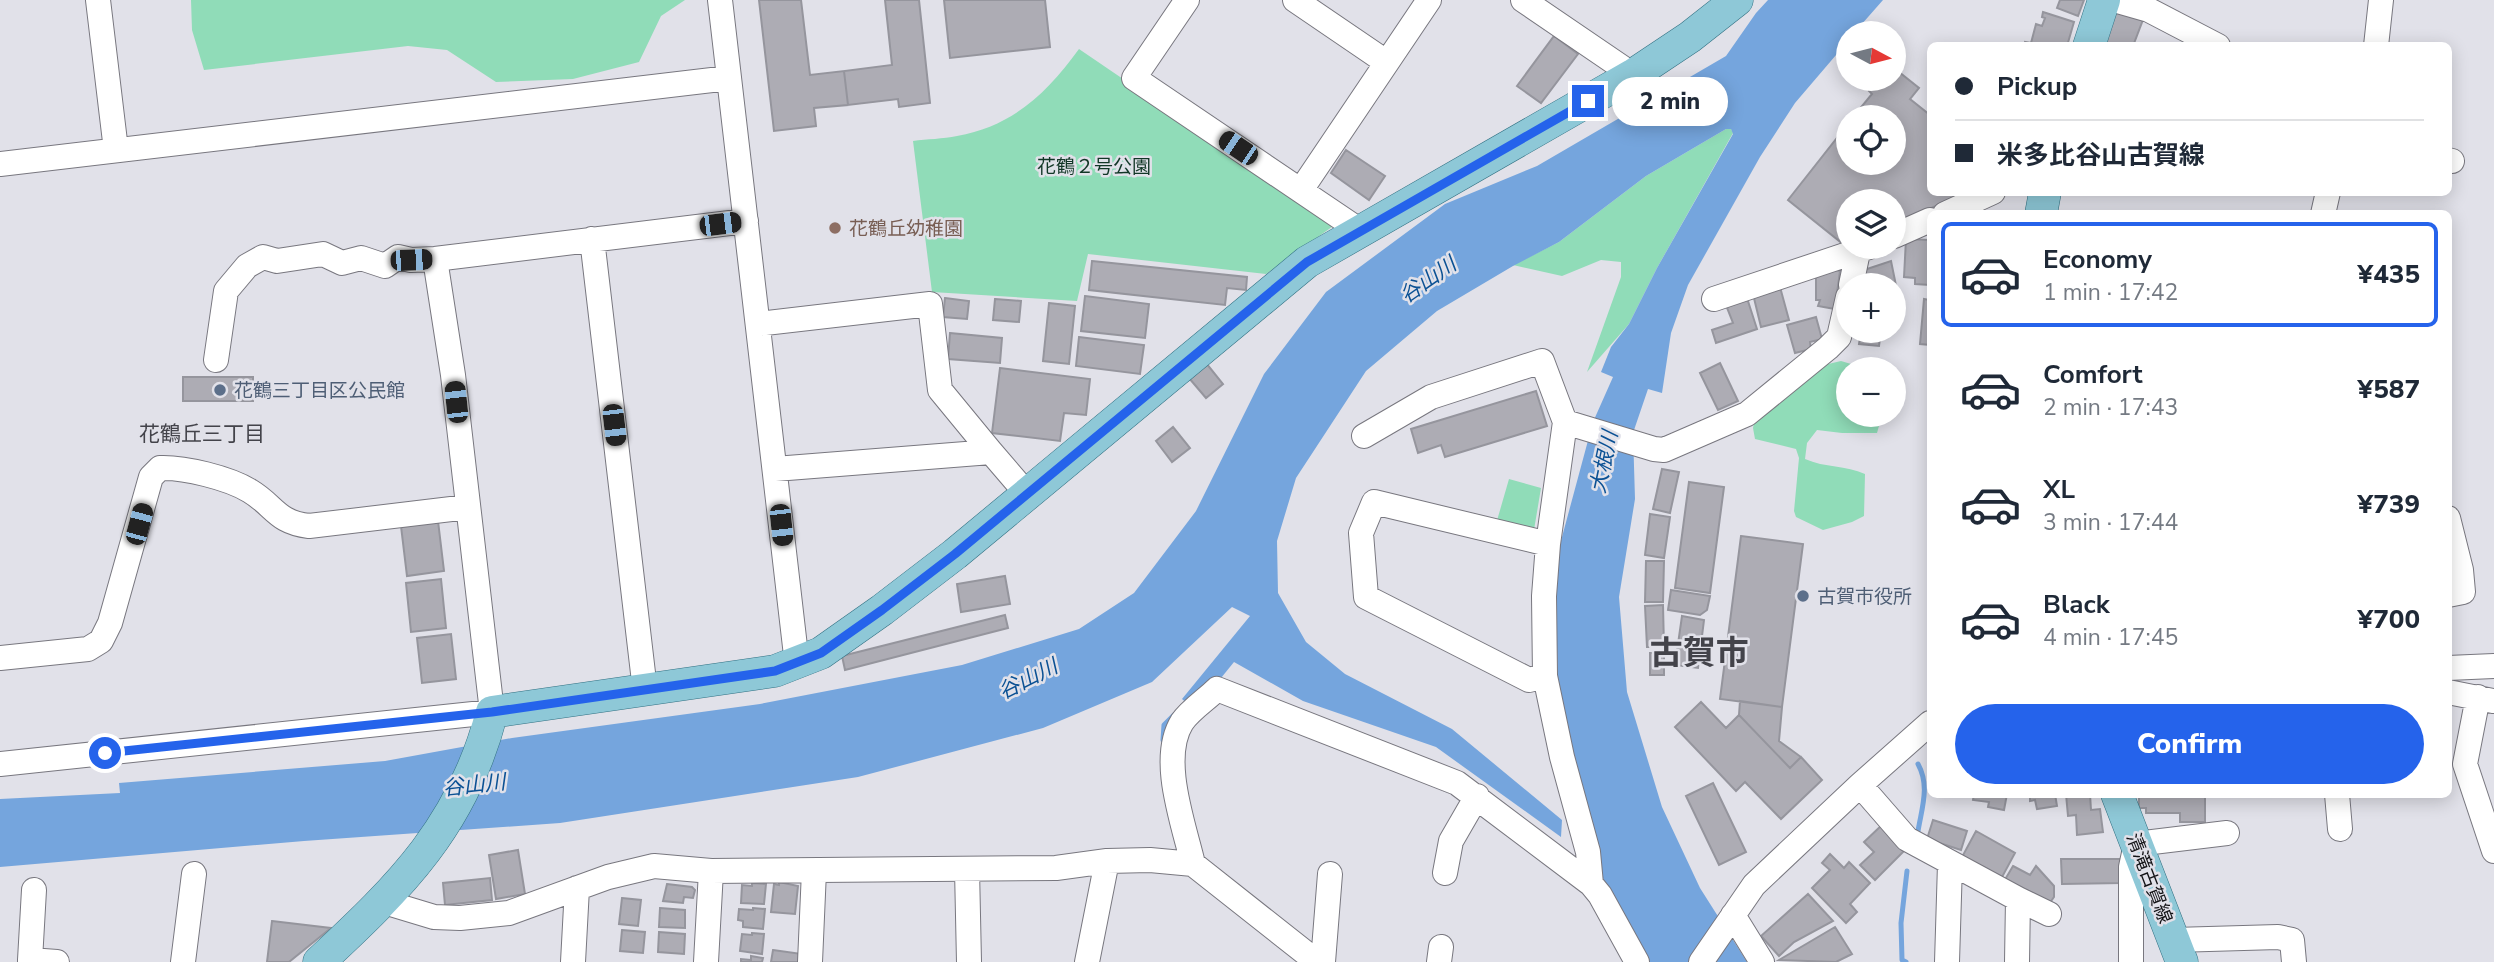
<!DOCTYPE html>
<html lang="en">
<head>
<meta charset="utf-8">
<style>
  :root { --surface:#fff; --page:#f6f6f7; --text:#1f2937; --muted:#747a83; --line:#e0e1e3; --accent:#2563eb }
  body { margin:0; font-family:"Nunito Sans","Noto Sans JP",sans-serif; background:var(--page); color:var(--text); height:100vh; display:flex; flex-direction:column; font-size:26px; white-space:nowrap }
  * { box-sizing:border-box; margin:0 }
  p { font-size:23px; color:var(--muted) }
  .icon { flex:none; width:38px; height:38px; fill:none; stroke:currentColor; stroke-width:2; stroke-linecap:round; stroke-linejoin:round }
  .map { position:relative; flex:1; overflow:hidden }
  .details { position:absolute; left:1927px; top:210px; width:525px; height:588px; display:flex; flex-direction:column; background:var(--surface); border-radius:10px; box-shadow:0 4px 18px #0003 }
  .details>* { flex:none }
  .hud { position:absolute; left:1927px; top:42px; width:525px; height:154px; border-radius:10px; box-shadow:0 4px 18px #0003; display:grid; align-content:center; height:154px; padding:0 28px; background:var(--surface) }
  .needle { width:46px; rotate:97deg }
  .tools { position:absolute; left:1836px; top:21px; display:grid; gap:14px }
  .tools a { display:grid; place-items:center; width:70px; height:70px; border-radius:50%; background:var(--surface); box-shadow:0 4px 18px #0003; font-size:35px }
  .end { position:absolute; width:32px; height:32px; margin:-16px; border:9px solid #2563eb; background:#fff; box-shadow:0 0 0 4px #fff }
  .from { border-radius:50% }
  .bubble { position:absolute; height:49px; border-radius:24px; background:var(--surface); box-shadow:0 4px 18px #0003; font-size:23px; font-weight:800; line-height:49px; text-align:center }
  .car { position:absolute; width:21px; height:42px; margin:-21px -10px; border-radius:9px; box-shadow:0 0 5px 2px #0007; background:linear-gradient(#222 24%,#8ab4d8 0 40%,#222 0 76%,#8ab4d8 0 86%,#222 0) }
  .hud b { display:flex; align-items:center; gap:24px; height:66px; font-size:26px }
  .hud b+b { border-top:2px solid var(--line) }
  .hud i { width:18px; height:18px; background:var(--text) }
  ul { padding:12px 0 0; list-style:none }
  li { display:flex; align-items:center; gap:21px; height:105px; margin:0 14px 10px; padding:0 14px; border:4px solid transparent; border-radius:10px }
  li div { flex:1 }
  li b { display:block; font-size:26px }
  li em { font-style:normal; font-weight:800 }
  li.current { border-color:var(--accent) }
  li>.icon { width:63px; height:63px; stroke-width:1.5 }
  .cta { display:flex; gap:14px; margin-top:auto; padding:14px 28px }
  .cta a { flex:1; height:80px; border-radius:42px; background:var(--accent); color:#fff; font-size:28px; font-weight:800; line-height:80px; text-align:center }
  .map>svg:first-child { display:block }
</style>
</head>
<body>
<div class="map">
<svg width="2494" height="962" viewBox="0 0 2494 962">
  <rect width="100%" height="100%" fill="#e1e1e9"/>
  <path fill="#90dcb8" d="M191,0H685L661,16L639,62L573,79L496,82L447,50L408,46L204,70L192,30Z
    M1079,49L1336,224L1266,274L1088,254L1077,301L932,292L913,141C927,139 943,139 957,136C1013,126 1047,93 1079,49Z
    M1726,129H1731L1733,133L1657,268L1629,324L1587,372L1621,277V262L1601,260L1562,276L1513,265L1559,242L1646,176Z
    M1841,361L1868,369H1848V415H1882L1877,433H1842L1817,430L1807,443L1805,459C1825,468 1846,465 1865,474L1864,516L1852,522L1823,530L1796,517L1794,511L1799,458L1796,449L1755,439L1753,428L1756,413L1824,365Z
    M1509,479L1541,488L1534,530L1496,524Z"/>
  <path fill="#75a5dd" d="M1768,0H1883L1854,33H1848V41L1795,103L1760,157L1688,285L1671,333L1662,393L1648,389L1633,433L1635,499L1619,597L1627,692L1662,807L1700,888L1747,962H1643L1604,882L1558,687L1555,563L1593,422L1613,377L1601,372L1611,347L1629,324L1657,268L1733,134L1731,129H1726L1646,176L1559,242L1513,266L1437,311L1366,371L1296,478L1277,541L1278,593L1306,642L1345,674L1452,729L1562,820L1561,837L1436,747L1303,701L1234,662L1195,710L1182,699L1250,616L1232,607L1152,682L1043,728L858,777L560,823L304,841L0,867V799L120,793L119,783L385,761L512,738L760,704L962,665L1079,629L1134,593L1196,511L1264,374L1326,292L1445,204L1537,166L1726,56L1756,13Z"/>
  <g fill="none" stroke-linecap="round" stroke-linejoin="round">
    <path stroke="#75a5dd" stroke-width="5" d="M1163,740L1164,725L1174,715
      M1918,831C1922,807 1930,786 1918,764
      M1906,962L1902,960L1901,923L1907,871"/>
  </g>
  <path fill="#adacb4" stroke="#95959d" stroke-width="2" d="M759,0H801L810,75L844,71L848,105L814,108L816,126L774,131Z
    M885,0H919L930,103L899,107L898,99L848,105L844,71L892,65Z
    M944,0H1045L1050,47L950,58Z
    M2060,0H2084L2078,16L2057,8Z
    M2116,6L2144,17L2133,46H2102Z
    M2043,12L2074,22L2067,46L2024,45L2025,42L2031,43L2036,24L2042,26L2045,18L2042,17Z
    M1554,36L1578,54L1541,103L1517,86Z
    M1894,68L1919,88L1910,99L1930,115V192H1961L1957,197L1894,224V201H1848V242L1843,244L1788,200L1848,124V163H1894V117H1853L1872,94L1869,91L1879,79H1894Z
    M1346,150L1385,176L1369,200L1331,173Z
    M1906,239L1930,240V285L1915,284V278L1904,277Z
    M1092,261L1247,277L1246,290L1227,288L1225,305L1089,290Z
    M1891,261L1901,310L1894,312V285H1866L1864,270Z
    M1827,269L1840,271L1835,309L1818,306L1820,300H1816V273Z
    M1780,287L1789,320L1761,327L1753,294Z
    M1085,296L1149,304L1145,338L1081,331Z
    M945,298L969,301L967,319L943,317Z
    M1747,298L1757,329L1716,343L1712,330L1733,323L1726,305Z
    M995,299L1021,301L1019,322L993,320Z
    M1924,299L1930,300V345L1920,344Z
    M1049,303L1075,306L1069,364L1043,361Z
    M1816,317L1822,339L1810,342L1811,349L1795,353L1787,325Z
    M1861,331H1881L1879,346L1859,344Z
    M950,333L1002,338L1000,363L948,359Z
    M1079,337L1144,345L1140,374L1076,366Z
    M1206,363L1223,384L1206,398L1189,378Z
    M1720,363L1738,401L1718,410L1700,373Z
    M1000,368L1090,379L1086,415L1064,413L1060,441L992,433Z
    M183,377H253V401H183Z
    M1536,391L1547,426L1445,457L1441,445L1418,453L1411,429Z
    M1173,427L1190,448L1172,462L1156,441Z
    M1662,469L1679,472L1670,513L1653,509Z
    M1689,482L1724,487L1710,593L1675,588Z
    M1650,514L1670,517L1664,558L1645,555Z
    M438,521L444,571L407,576L401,526Z
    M1741,536L1803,544L1782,707L1720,699Z
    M1646,561H1664L1663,602H1645Z
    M1005,576L1010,604L961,612L957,584Z
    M441,579L446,628L411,632L406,583Z
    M1671,590L1710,596L1707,610L1700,615L1668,610Z
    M1663,605L1664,647H1647L1645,606Z
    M1005,615L1008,628L845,670L842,656Z
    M1682,616L1704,620L1698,668L1675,665Z
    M451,634L456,679L422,683L417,638Z
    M1650,653H1664V675H1650Z
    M1740,701L1782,707L1779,741L1801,757L1790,768L1739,715Z
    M1701,702L1726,728L1739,715L1790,768L1801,757L1822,780L1781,819L1745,782L1736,791L1675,727Z
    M1713,783L1746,852L1719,865L1686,796Z
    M1974,794H2007L2004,810L1988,807L1989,802L1973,800Z
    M2030,794H2055L2057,806L2037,809L2035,800L2030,801Z
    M2066,794H2090L2091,810L2100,809L2103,832L2077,835L2076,815L2068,816Z
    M2139,794H2205V822H2180V813H2146V808H2139Z
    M1933,820L1967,831L1961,850L1927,839Z
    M1883,824L1906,849L1875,880L1860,865L1874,852L1864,842Z
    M1976,831L2015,853L2001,879L1962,857Z
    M518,850L525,894L496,899L489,855Z
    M1830,854L1844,868L1849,862L1870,883L1850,904L1857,912L1846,923L1812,888L1830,870L1822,863Z
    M2061,859H2121V883L2062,884Z
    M2013,866L2030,875L2036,866L2054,886V897L2049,904L2003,883Z
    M490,878L492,900L445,905L443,883Z
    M779,882L798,886L795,914L771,912L774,884L779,885Z
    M752,883L766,884L764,904L741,903L742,885L752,886Z
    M667,884L692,887L695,890L693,898L684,897L683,903L663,901Z
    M1808,894L1833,921L1794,942L1779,956L1761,936Z
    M622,898L641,900L638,926L619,924Z
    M660,908L685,910V928L659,927Z
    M753,908L765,909L763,929L743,927V921L738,920L739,909L753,910Z
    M272,921L331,928L289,962H267Z
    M1835,927L1852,954L1836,962L1779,960Z
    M622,930L645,932L643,953L620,951Z
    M659,932L685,934L684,954L658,952Z
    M752,933L764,934L762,954L740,951L742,934L752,935Z
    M773,950L802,954L801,962H771Z
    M751,956L763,958L762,962H741V959L751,960Z"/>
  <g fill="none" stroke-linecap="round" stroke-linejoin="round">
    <defs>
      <path id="minor" d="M98,0L116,150
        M720,0L797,664
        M1187,0L1134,78L1359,230
        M1295,0L1386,62
        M1523,0L1633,75
        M2114,0L2149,10L2218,46
        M2376,46L2381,0
        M2448,160L2452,161
        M0,164L729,78
        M1301,190L1429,0
        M1945,214L1993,192
        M2323,214L2328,192
        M1894,236L1930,220
        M592,239L645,690
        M1851,285L1858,252
        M1714,299L1869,247
        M758,324L930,304L940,390L991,452
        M216,360L226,291L247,266L263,257L277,261L323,254L342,263L361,258L385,266L398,257L411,260L435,259L746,221
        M1565,422L1654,449L1664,450L1747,414L1828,348L1839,337L1848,297
        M1364,436L1431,397L1542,361L1565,422L1548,544L1544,596L1545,676L1562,757L1588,852L1591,884
        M775,469L991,452L1027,494
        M2448,518L2461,570L2463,592L2448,595
        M0,658L88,649L101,641L110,623L151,477L160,468C184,467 229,478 250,491C275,506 276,522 309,526L468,507
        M2448,668L2494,666
        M1545,676L1529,680L1366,597L1361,533L1374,502L1548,544
        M2448,692L2493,701
        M2478,697L2465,764L2494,851
        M0,764L492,712L453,375L435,259
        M1860,785L1907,839L2018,899L2017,962
        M2337,794L2340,829
        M1193,864C1184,825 1159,759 1182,722C1190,710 1207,699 1217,689L1457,783L1591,884L1600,895L1637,962
        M967,869L969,962
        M1445,873L1451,841L1477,796
        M2018,899L2049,914
        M381,901L434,917L460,918L509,913L608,877L654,866L711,871L1056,868L1107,861L1150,860L1193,864L1317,962
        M1733,915L1762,962
        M2174,940L2278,937L2292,940L2294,962
        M30,960L34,890
        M30,962V960L57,962
        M183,962L194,874
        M573,962L577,888
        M706,962L711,871
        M810,962L814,871
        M1087,962L1107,861
        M1323,962L1330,874
        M1439,962L1441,947
        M1701,962L1754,885L1860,785L1930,723
        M1947,962L1950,864
        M2131,962V867L2136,844L2227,833"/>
      <path id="major" d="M2089,46L2104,0
        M2041,214L2045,192
        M2117,794L2182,962
        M319,962C401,886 463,825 492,712L775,671L821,653L882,610L955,554L1307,262L1633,75L1690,37L1737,0"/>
    </defs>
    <use href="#minor" stroke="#78777f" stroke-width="26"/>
    <use href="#major" stroke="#317082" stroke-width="33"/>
    <use href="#minor" stroke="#fff" stroke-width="24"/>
    <use href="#major" stroke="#8ec8d7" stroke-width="32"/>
  </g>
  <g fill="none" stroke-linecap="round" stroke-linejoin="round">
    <path stroke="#2563eb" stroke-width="9" d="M105,753L492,712L775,671L821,653L882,610L955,554L1307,262L1588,101"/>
  </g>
  <circle fill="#8d6e63" stroke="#e1e1e9" stroke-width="2.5" cx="835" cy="228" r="7"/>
  <g fill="#5c6f8a" stroke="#e1e1e9" stroke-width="2.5">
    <circle cx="220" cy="390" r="7"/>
    <circle cx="1803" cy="596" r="7"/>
  </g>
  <g text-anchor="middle" stroke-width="5" stroke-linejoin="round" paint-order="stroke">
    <g font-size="19" fill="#123727" stroke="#e1e1e9">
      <text x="1094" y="173">花鶴２号公園</text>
    </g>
    <g font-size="19" fill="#785e54" stroke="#e1e1e9" text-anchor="start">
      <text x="849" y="235">花鶴丘幼稚園</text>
    </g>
    <g font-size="19" fill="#4e5e75" stroke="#e1e1e9" text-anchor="start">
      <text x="234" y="397">花鶴三丁目区公民館</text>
      <text x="1817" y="603">古賀市役所</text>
    </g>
    <g font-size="19" fill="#121215" stroke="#e1e1e9">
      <text transform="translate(2150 878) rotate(69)" y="7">清滝古賀線</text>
    </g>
    <g font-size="21" font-style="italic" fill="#0b5194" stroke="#e1e1e9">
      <text transform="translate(1428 280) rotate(-35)" y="7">谷山川</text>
      <text transform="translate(1604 462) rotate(-78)" y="7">大根川</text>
      <text transform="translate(1028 679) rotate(-27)" y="7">谷山川</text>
      <text transform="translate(474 785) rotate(-6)" y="7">谷山川</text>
    </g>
    <g font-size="21" fill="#43434a" stroke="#e1e1e9">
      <text x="202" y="441">花鶴丘三丁目</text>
    </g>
    <g font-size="33" font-weight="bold" fill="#43434a" stroke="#e1e1e9">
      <text x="1699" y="664">古賀市</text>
    </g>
  </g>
</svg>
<div class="tools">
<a><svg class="needle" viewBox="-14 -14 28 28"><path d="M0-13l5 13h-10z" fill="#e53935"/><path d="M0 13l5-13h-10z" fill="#747a83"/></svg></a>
<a><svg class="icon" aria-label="locate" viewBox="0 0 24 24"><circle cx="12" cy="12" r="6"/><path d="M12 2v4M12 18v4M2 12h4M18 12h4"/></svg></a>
<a><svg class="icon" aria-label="layers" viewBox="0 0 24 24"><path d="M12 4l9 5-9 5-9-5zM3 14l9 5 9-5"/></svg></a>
<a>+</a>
<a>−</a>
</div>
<i class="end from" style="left:105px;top:753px"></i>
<i class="end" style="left:1588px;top:101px"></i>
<div class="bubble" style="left:1612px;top:77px;width:116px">2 min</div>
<i class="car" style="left:1238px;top:148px;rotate:304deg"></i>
<i class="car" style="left:720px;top:224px;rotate:83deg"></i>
<i class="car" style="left:411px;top:260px;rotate:88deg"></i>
<i class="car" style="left:456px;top:402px;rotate:354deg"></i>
<i class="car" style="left:614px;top:425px;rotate:173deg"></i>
<i class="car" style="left:139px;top:524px;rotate:15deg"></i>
<i class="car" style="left:781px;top:525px;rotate:174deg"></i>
<div class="hud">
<b><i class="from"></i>Pickup</b>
<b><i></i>米多比谷山古賀線</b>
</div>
<section class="details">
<ul>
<li class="current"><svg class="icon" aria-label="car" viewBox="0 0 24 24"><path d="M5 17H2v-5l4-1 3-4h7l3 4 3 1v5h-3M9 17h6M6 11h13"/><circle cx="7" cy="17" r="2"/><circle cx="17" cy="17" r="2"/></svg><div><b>Economy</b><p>1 min · 17:42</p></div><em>¥435</em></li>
<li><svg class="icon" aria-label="car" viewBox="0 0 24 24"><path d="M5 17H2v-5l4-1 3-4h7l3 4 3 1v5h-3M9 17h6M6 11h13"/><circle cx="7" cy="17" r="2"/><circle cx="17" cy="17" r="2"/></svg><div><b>Comfort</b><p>2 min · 17:43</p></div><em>¥587</em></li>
<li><svg class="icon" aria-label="car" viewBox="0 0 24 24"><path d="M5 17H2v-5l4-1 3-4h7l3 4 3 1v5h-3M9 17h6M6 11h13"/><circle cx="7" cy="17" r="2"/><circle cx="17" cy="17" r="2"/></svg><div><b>XL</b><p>3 min · 17:44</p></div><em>¥739</em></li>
<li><svg class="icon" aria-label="car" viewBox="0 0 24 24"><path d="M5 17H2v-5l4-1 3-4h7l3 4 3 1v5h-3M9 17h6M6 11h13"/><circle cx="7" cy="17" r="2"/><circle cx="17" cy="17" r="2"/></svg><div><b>Black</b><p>4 min · 17:45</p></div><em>¥700</em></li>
</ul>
<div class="cta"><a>Confirm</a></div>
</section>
</div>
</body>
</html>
